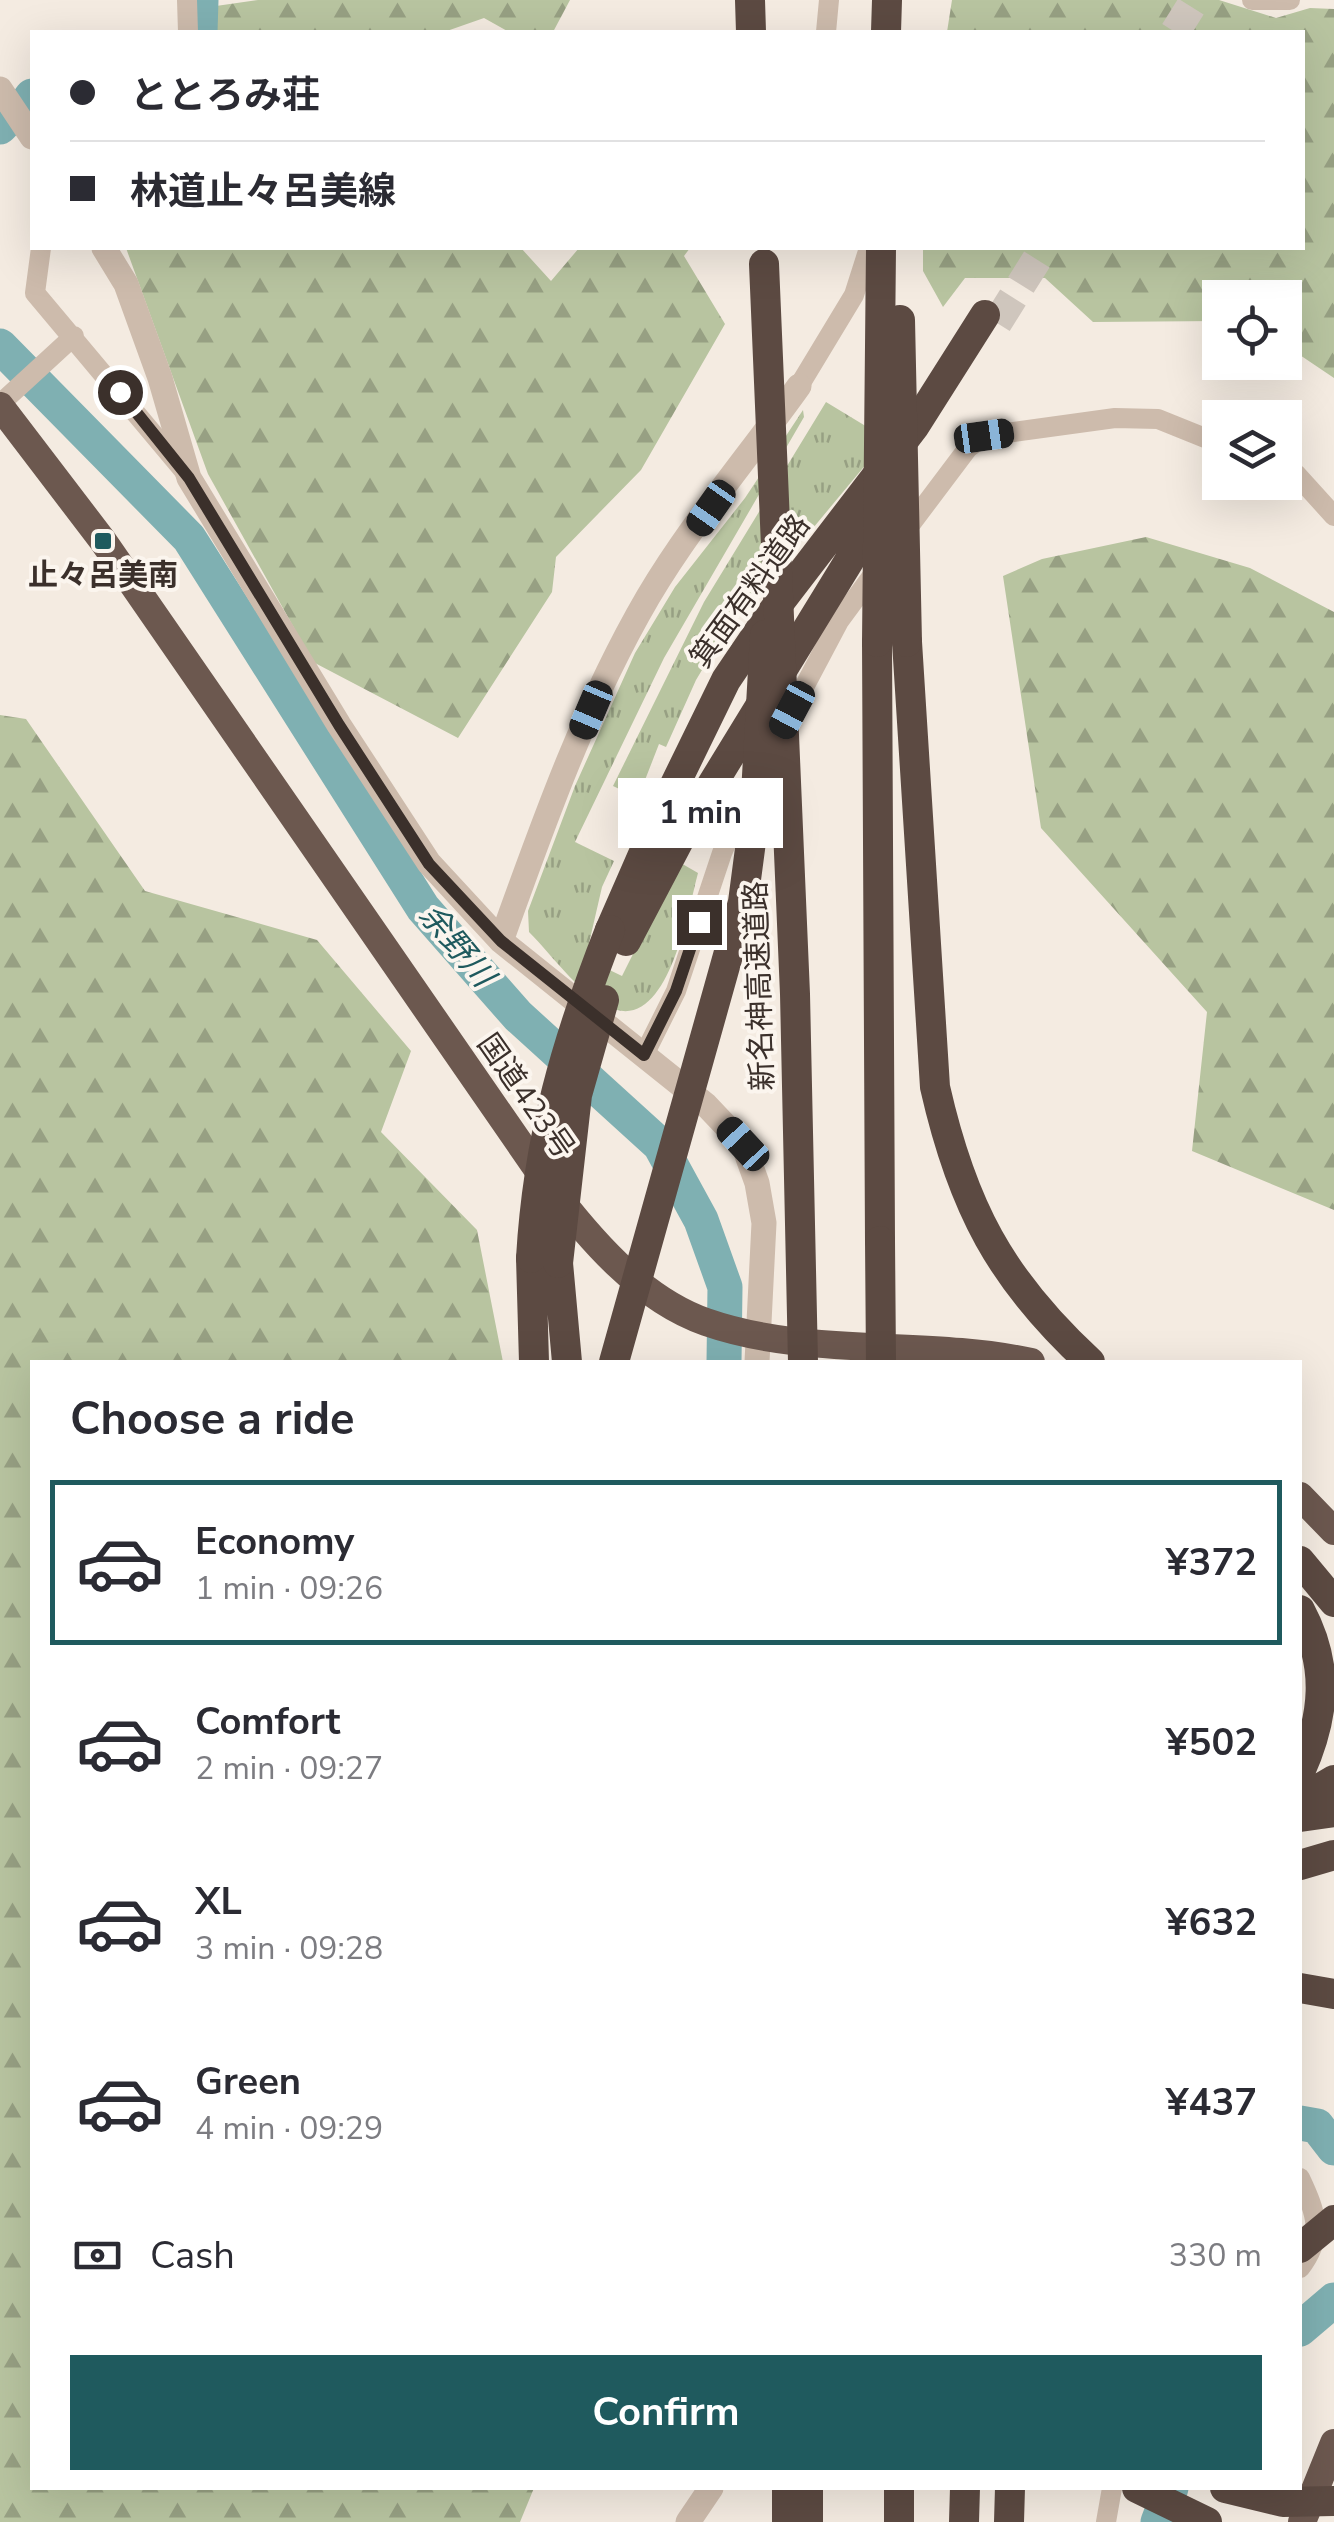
<!DOCTYPE html>
<html lang="en">
<head>
<meta charset="utf-8">
<style>
  :root { --surface:#fff; --page:#f7f7f7; --text:#2b2b33; --muted:#7c7c81; --line:#e1e1e2; --accent:#1f5a5e }
  body { margin:0; font-family:"Nunito Sans","Noto Sans JP",sans-serif; background:var(--page); color:var(--text); height:100vh; display:flex; flex-direction:column; font-size:38px; white-space:nowrap }
  * { box-sizing:border-box; margin:0 }
  p { font-size:32px; color:var(--muted) }
  .icon { flex:none; width:55px; height:55px; fill:none; stroke:currentColor; stroke-width:2; stroke-linecap:round; stroke-linejoin:round }
  .map { position:relative; flex:1; overflow:hidden }
  .drawer { position:absolute; left:30px; top:1360px; width:1272px; height:1130px; display:flex; flex-direction:column; background:var(--surface); border-radius:0px; box-shadow:0 10px 40px #0002 }
  .drawer>* { flex:none }
  .hud { position:absolute; left:30px; top:30px; width:1275px; height:220px; border-radius:0px; box-shadow:0 10px 40px #0002; display:grid; align-content:center; height:220px; padding:0 40px; background:var(--surface) }
  .controls { position:absolute; left:1202px; top:280px; display:grid; gap:20px }
  .controls a { display:grid; place-items:center; width:100px; height:100px; border-radius:0px; background:var(--surface); box-shadow:0 10px 40px #0002; font-size:50px }
  .end { position:absolute; width:45px; height:45px; margin:-22px; border:12px solid #3b302b; background:#fff; box-shadow:0 0 0 5px #fff }
  .from { border-radius:50% }
  .bubble { position:absolute; height:70px; border-radius:0px; background:var(--surface); box-shadow:0 10px 40px #0002; font-size:32px; font-weight:700; line-height:70px; text-align:center }
  .car { position:absolute; width:30px; height:60px; margin:-30px -15px; border-radius:12px; box-shadow:0 0 8px 2px #0007; background:linear-gradient(#222 24%,#8ab4d8 0 40%,#222 0 76%,#8ab4d8 0 86%,#222 0) }
  .hud b { display:flex; align-items:center; gap:35px; height:95px; font-size:38px }
  .hud b+b { border-top:2px solid var(--line) }
  .hud i { width:25px; height:25px; background:var(--text) }
  ul { padding:0; list-style:none }
  li { display:flex; align-items:center; gap:30px; height:165px; margin:0 20px 15px; padding:0 20px; border:5px solid transparent; border-radius:0px }
  li div { flex:1 }
  li b { display:block; font-size:38px }
  li em { font-style:normal; font-weight:700 }
  li.selected { border-color:var(--accent) }
  li>.icon { width:90px; height:90px; stroke-width:1.5 }
  h2 { padding:0 40px; font-size:45px; line-height:120px }
  .pay { display:flex; align-items:center; gap:25px; height:110px; padding:0 40px; font-size:38px }
  .pay p { margin-inline-start:auto }
  .action { display:flex; gap:20px; margin-top:auto; padding:20px 40px }
  .action a { flex:1; height:115px; border-radius:0px; background:var(--accent); color:#fff; font-size:40px; font-weight:700; line-height:115px; text-align:center }
  .map>svg:first-child { display:block }
</style>
</head>
<body>
<div class="map">
<svg width="1334" height="2522" viewBox="0 0 1334 2522">
  <defs>
    <pattern id="grass-tufts" width="24" height="20" patternUnits="userSpaceOnUse" patternTransform="scale(2.5)"><rect width="24" height="20" fill="#b8c4a0"/><path d="M3 7l-1-3M5 7V3M7 7l1-3M15 17l-1-3M17 17v-4M19 17l1-3" fill="none" stroke="#97a083"/></pattern>
    <pattern id="forest-firs" width="22" height="20" patternUnits="userSpaceOnUse" patternTransform="scale(2.5)"><rect width="22" height="20" fill="#b8c4a0"/><path d="M5 1l3.5 6h-7zM16 11l3.5 6h-7z" fill="#97a083"/></pattern>
  </defs>
  <rect width="100%" height="100%" fill="#f4ebe1"/>
  <path fill="url(#grass-tufts)" d="M826,402L887,439L720,640L696,680L666,747L659,744L638,798L613,786L704,602Z
    M803,410L804,417L664,658L575,842L614,861L602,887L587,952L593,962L622,976L679,862L698,873C689,906 670,1024 617,1010C584,1001 553,956 529,932L528,911L575,786L635,653L675,587L745,498Z"/>
  <path fill="url(#forest-firs)" d="M258,0H570L553,32H509L484,18L444,32H214L216,6Z
    M952,0H1219L1276,18L1310,8L1334,9V378L1285,345V298H1220V321L1093,322L1045,278H965L943,307L923,271V248H1302V32H947Z
    M126,248H521L551,281L579,248H690L684,256L725,324L641,470L556,557L552,592L458,738L313,662L208,474Z
    M1146,537L1250,568L1334,612V1210L1192,1151L1207,1012L1041,828L1003,576L1042,559Z
    M0,715L26,719L145,891L317,940L411,1051L381,1132L477,1230L503,1362H32V2488H534L520,2522H0Z"/>
  <g fill="none" stroke-linecap="round" stroke-linejoin="round">
    <path stroke="#7fb0b2" stroke-width="35" d="M200,32L201,0
      M29,100L32,96
      M0,127L2,125
      M0,346L189,538L423,908L518,1016L660,1145L701,1220L725,1287L724,1362
      M1300,2123L1317,2126L1334,2148
      M1300,2329L1334,2300
      M1158,2522L1171,2488"/>
    <path stroke="#cfc6bd" stroke-width="30" stroke-dasharray="30 15" stroke-linecap="butt" d="M1175,32L1195,0
      M997,323L1044,248"/>
    <path stroke="#cdbbac" stroke-width="20" d="M187,0L188,32
      M1252,0H1290
      M826,32L829,0
      M41,248L35,293L185,472
      M799,386L854,295L869,248
      M0,404L74,336
      M1285,468L1296,474L1334,516
      M904,533L968,448L984,436L1115,418L1158,419L1220,444
      M785,723L839,621L878,568
      M644,1055L676,991L722,853L750,788
      M1300,2178C1316,2212 1325,2236 1300,2268
      M1106,2522L1112,2488"/>
    <path stroke="#cdbbac" stroke-width="25" d="M0,89L32,137
      M104,248L126,284L160,378L189,478L339,725L429,863L501,941L706,1105L743,1144L757,1183L764,1223L757,1362
      M501,941C543,824 585,705 648,597C691,524 749,456 799,386
      M688,2522L711,2488"/>
    <path stroke="#6c584f" stroke-width="28" d="M0,406L103,541L547,1183C588,1237 640,1299 706,1322C809,1358 926,1339 1031,1362
      M1300,1496L1334,1531
      M1302,2522L1334,2443"/>
    <path stroke="#5c4a42" stroke-width="30" d="M750,0L751,32
      M886,32L887,0
      M877,642L880,1241
      M907,642L935,1087C962,1206 1000,1279 1090,1362
      M610,930L662,811L726,680L770,615L914,427L985,315
      M626,941L686,827L884,504
      M531,1258L534,1362
      M558,1263L567,1362
      M1300,1561L1334,1602
      M1300,1610C1330,1666 1325,1716 1300,1772
      M1300,1800L1334,1780
      M1300,1817L1334,1812
      M1300,1865L1334,1855
      M1300,1988L1334,1994
      M787,2488V2522
      M899,2488V2522
      M1137,2488L1207,2522
      M808,2522V2488
      M964,2522L965,2488
      M1009,2522L1010,2488"/>
    <path stroke="#5c4a42" stroke-width="30" d="M764,264L795,994L803,1362
      M900,320L907,642
      M877,642L881,248
      M880,1241L881,1362
      M531,1258C538,1138 566,1042 610,930
      M558,1263L577,1095L604,1000
      M614,1362L743,902L755,811L765,635
      M1300,2248L1334,2220
      M1225,2488L1283,2502L1334,2501"/>
  </g>
  <g fill="none" stroke-linecap="round" stroke-linejoin="round">
    <path stroke="#3b302b" stroke-width="12" d="M120,392L189,478L339,725L429,864L501,941L644,1055L676,991L699,922"/>
  </g>
  <rect fill="#1f5a5e" stroke="#fbf5ee" stroke-width="4" x="93" y="531" width="20" height="20" rx="5"/>
  <g text-anchor="middle" stroke-width="8" stroke-linejoin="round" paint-order="stroke">
    <g font-size="30" font-weight="bold" fill="#3b302b" stroke="#fbf5ee">
      <text x="103" y="585">止々呂美南</text>
    </g>
    <g font-size="30" fill="#3b302b" stroke="#fbf5ee">
      <text transform="translate(750 591) rotate(-54)" y="10">箕面有料道路</text>
      <text transform="translate(759 986) rotate(-92)" y="10">新名神高速道路</text>
      <text transform="translate(526 1096) rotate(55)" y="10">国道423号</text>
    </g>
    <g font-size="32" font-style="italic" fill="#1f5a5e" stroke="#fbf5ee">
      <text transform="translate(457 945) rotate(50)" y="11">余野川</text>
    </g>
  </g>
</svg>
<div class="controls">
<a><svg class="icon" aria-label="locate" viewBox="0 0 24 24"><circle cx="12" cy="12" r="6"/><path d="M12 2v4M12 18v4M2 12h4M18 12h4"/></svg></a>
<a><svg class="icon" aria-label="layers" viewBox="0 0 24 24"><path d="M12 4l9 5-9 5-9-5zM3 14l9 5 9-5"/></svg></a>
</div>
<i class="end from" style="left:120px;top:392px"></i>
<i class="end" style="left:699px;top:922px"></i>
<div class="bubble" style="left:618px;top:778px;width:165px">1 min</div>
<i class="car" style="left:984px;top:436px;rotate:82deg"></i>
<i class="car" style="left:711px;top:508px;rotate:215deg"></i>
<i class="car" style="left:591px;top:710px;rotate:203deg"></i>
<i class="car" style="left:792px;top:710px;rotate:208deg"></i>
<i class="car" style="left:743px;top:1144px;rotate:317deg"></i>
<div class="hud">
<b><i class="from"></i>ととろみ荘</b>
<b><i></i>林道止々呂美線</b>
</div>
<section class="drawer">
<h2>Choose a ride</h2>
<ul>
<li class="selected"><svg class="icon" aria-label="car" viewBox="0 0 24 24"><path d="M5 17H2v-5l4-1 3-4h7l3 4 3 1v5h-3M9 17h6M6 11h13"/><circle cx="7" cy="17" r="2"/><circle cx="17" cy="17" r="2"/></svg><div><b>Economy</b><p>1 min · 09:26</p></div><em>¥372</em></li>
<li><svg class="icon" aria-label="car" viewBox="0 0 24 24"><path d="M5 17H2v-5l4-1 3-4h7l3 4 3 1v5h-3M9 17h6M6 11h13"/><circle cx="7" cy="17" r="2"/><circle cx="17" cy="17" r="2"/></svg><div><b>Comfort</b><p>2 min · 09:27</p></div><em>¥502</em></li>
<li><svg class="icon" aria-label="car" viewBox="0 0 24 24"><path d="M5 17H2v-5l4-1 3-4h7l3 4 3 1v5h-3M9 17h6M6 11h13"/><circle cx="7" cy="17" r="2"/><circle cx="17" cy="17" r="2"/></svg><div><b>XL</b><p>3 min · 09:28</p></div><em>¥632</em></li>
<li><svg class="icon" aria-label="car" viewBox="0 0 24 24"><path d="M5 17H2v-5l4-1 3-4h7l3 4 3 1v5h-3M9 17h6M6 11h13"/><circle cx="7" cy="17" r="2"/><circle cx="17" cy="17" r="2"/></svg><div><b>Green</b><p>4 min · 09:29</p></div><em>¥437</em></li>
</ul>
<div class="pay"><svg class="icon" aria-label="cash" viewBox="0 0 24 24"><path d="M3 7h18v10H3z"/><circle cx="12" cy="12" r="2"/></svg>Cash<p>330 m</p></div>
<div class="action"><a>Confirm</a></div>
</section>
</div>
</body>
</html>
